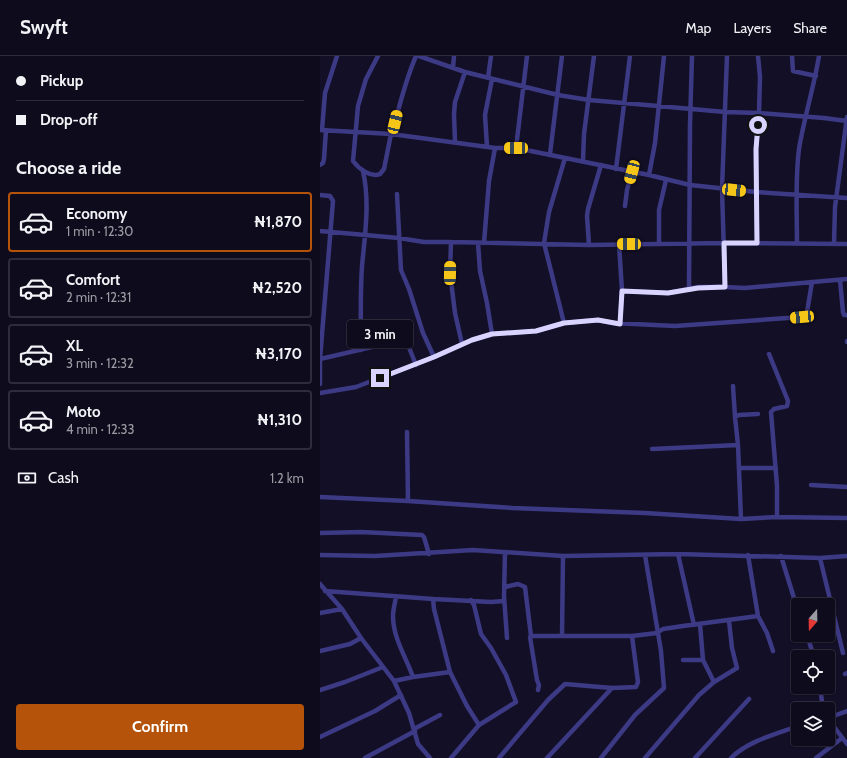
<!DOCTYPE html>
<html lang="en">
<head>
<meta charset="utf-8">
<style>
  :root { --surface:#0e0b1c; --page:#1c1929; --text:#f1f3f6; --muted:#9b9ba3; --line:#2e2b3b; --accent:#b45309 }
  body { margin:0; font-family:Cabin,sans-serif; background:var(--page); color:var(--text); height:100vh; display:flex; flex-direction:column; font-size:15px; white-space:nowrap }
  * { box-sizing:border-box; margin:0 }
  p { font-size:13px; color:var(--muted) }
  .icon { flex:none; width:22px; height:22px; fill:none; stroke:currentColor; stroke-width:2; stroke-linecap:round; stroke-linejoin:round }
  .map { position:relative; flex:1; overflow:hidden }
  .drawer { display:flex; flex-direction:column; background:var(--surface); width:320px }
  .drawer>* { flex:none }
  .top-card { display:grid; align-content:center; height:88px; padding:0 16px; background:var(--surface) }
  .needle { width:26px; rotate:200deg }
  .buttons { position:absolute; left:471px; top:542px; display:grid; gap:8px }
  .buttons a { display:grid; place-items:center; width:44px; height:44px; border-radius:4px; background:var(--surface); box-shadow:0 1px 3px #0004,0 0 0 1px var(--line); font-size:20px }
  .end { position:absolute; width:18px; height:18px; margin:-9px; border:5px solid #d9d4ff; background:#111; box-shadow:0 0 0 2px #111 }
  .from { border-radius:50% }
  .bubble { position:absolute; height:28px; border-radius:4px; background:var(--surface); box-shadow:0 1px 3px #0004,0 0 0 1px var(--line); font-size:13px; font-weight:800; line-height:28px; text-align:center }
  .car { position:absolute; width:12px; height:24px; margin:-12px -6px; border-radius:5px; box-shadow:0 0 3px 1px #0007; background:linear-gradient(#f5c518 24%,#345 0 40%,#f5c518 0 76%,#345 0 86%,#f5c518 0) }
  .top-card b { display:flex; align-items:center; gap:14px; height:38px; font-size:15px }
  .top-card b+b { border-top:1px solid var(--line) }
  .top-card i { width:10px; height:10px; background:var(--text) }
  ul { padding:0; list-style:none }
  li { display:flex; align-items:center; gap:12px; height:60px; margin:0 8px 6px; padding:0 8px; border:2px solid var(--line); border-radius:4px }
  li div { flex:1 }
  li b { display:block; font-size:15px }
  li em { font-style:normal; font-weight:800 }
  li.on { border-color:var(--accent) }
  li>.icon { width:36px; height:36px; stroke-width:1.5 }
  h2 { padding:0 16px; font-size:18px; line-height:48px }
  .pay { display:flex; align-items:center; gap:10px; height:44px; padding:0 16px; font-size:15px }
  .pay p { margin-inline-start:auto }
  .primary-button { display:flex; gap:8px; margin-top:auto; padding:8px 16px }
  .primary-button a { flex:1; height:46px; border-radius:4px; background:var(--accent); color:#fff; font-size:16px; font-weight:800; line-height:46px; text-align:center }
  header { display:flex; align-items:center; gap:24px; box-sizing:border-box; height:56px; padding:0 20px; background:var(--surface); border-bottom:1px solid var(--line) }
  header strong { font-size:19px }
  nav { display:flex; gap:22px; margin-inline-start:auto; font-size:14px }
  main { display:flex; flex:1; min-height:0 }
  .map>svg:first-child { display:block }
</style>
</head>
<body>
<header>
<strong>Swyft</strong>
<nav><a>Map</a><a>Layers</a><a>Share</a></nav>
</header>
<main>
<section class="drawer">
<div class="top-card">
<b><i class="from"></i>Pickup</b>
<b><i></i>Drop-off</b>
</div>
<h2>Choose a ride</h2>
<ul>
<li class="on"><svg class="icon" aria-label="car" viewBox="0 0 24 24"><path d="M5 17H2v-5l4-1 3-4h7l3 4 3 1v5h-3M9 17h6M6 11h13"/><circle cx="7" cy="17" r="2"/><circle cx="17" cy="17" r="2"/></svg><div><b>Economy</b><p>1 min · 12:30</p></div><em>₦1,870</em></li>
<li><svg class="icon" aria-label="car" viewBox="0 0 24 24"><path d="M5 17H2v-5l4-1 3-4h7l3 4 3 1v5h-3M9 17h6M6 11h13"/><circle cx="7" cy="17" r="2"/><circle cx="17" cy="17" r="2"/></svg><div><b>Comfort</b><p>2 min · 12:31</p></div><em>₦2,520</em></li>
<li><svg class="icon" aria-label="car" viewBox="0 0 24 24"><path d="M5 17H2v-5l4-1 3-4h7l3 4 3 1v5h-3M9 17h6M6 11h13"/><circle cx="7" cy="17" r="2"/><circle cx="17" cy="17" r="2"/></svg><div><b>XL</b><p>3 min · 12:32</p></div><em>₦3,170</em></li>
<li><svg class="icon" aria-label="car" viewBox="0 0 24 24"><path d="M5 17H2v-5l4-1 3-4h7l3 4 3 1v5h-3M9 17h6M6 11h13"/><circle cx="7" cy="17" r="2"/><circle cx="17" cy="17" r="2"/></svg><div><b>Moto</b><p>4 min · 12:33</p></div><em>₦1,310</em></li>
</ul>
<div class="pay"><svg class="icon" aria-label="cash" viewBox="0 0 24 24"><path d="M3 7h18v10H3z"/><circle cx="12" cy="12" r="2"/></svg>Cash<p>1.2 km</p></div>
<div class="primary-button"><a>Confirm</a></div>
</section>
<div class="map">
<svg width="527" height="702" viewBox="0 0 527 702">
  <rect width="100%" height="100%" fill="#130f26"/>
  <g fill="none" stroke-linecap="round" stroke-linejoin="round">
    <path stroke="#3d3a85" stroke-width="4.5" d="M58,0L46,23L38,50L33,105C39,113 51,122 60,118L64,113L71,78
      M99,0L145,16L238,39L269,44L338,50L405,56L439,57L504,62L527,65
      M472,0L473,15L496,20
      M133,12L134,0
      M168,22L171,0
      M0,74L71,78L175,92H196L329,119L370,129L436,136L527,142
      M2,74L5,37L17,0
      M72,78C79,51 85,25 96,0
      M135,86L134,58L135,46L145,16
      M167,91L165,59L172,23
      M196,92L207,0
      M230,98L242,0
      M263,105L264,78L274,0
      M0,109L3,107L4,103L6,74
      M296,113L310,0
      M329,119L335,87L344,0
      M77,138L81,214L89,233L103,277L114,301
      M0,139L10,140L13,145L0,303V328
      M305,150L307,134L312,116
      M0,175L79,182L104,186H131L269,189L404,187L527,188
      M131,186L130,217L135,257L142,288
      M158,187L160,215L167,247L172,278
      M164,187L169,125L175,92
      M437,187L436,93L439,57L440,21L438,0
      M299,188L302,235L300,268
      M339,188V154L346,124
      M477,188C477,156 475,124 479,93C484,62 494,31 499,0
      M514,188L515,151L527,61
      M269,189L267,160L268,153L281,109
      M520,224L523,256L524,259H527
      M405,231L402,133L407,0
      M369,233L370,68L372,0
      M302,235L348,237L378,231H405L425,232L527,223
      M244,267L224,187L229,156L245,102
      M527,285V286
      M41,294C41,266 40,238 42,210C45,179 50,146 43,115
      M449,298L468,345L467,350L454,353L451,356L457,430V461
      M0,303L82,284L88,289L96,309
      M413,330L415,361L418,389L421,463
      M0,337L36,331L114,301L152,284L172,278L216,275L244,267L278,264L293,267L355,270L482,261L487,256L492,226
      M415,361L419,359L438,358
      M87,376L88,445
      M332,393L418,389
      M419,412H456
      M491,429L527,431
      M0,441L88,445L192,452L325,457L421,463L457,461L527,462
      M0,477L41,476L102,479L104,481L109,498
      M185,496L184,540L187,582
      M358,498L374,569
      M0,499L55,500L153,494L243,500L358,498L500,502L527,500
      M428,499L438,560L447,577L453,595
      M461,500L478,555
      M500,502L523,597
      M0,528L22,553L41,582L74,625L89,657L98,688L110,702
      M185,531L198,528L205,531L211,580
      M5,535L113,543L171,546L184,545
      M76,541C75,547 73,554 73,560C73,582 86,601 93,621
      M113,543L114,553L130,616L147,650L159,669
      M0,557L22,553
      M380,568L383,604L394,626
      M487,579L494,601
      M242,580L243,500
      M0,595L30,588L41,582
      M363,604H383
      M525,618L527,617
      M74,625L93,621L130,616
      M500,631L503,653
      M0,634L25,626L63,611
      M218,634L219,629L217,624L210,581L211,580H312L337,577L343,573L363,570L438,560
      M508,662L527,655
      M508,663L527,688
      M94,673L120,659
      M0,681L55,655L81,639
      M45,702L95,675
      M131,702L159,669L196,646L186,619L171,592L161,578L154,549L151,544
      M179,702L228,644L245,628L292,632L316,631L318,626L312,580
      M227,702L292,632
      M281,702L315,659L344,632L341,595L325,499
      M325,702L379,639L394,626L417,612L412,592L409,565
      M375,702L429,643
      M411,702C428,685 456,678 478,670
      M496,702L522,682"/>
  </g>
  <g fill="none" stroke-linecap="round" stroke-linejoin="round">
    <path stroke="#d9d4ff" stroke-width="5" d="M60,322L114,301L152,284L172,278L216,275L244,267L278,264L300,268L302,235L348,237L378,232L405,231L404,187H437L436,93L438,69"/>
  </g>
</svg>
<div class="buttons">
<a><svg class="needle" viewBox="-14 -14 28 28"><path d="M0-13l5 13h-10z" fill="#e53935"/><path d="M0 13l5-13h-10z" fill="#9b9ba3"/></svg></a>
<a><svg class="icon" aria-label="locate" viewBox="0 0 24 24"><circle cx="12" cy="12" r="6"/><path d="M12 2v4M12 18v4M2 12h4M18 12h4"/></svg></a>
<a><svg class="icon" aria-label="layers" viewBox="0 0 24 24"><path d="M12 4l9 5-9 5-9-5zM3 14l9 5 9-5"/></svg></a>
</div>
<i class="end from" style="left:438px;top:69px"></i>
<i class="end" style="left:60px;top:322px"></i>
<div class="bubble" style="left:27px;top:264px;width:66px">3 min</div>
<i class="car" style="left:75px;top:66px;rotate:13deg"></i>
<i class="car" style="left:196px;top:92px;rotate:271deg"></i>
<i class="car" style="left:312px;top:116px;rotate:195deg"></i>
<i class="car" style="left:414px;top:134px;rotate:96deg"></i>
<i class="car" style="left:309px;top:188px;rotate:271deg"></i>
<i class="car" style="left:130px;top:217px;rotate:1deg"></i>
<i class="car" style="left:482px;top:261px;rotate:265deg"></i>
</div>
</main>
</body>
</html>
